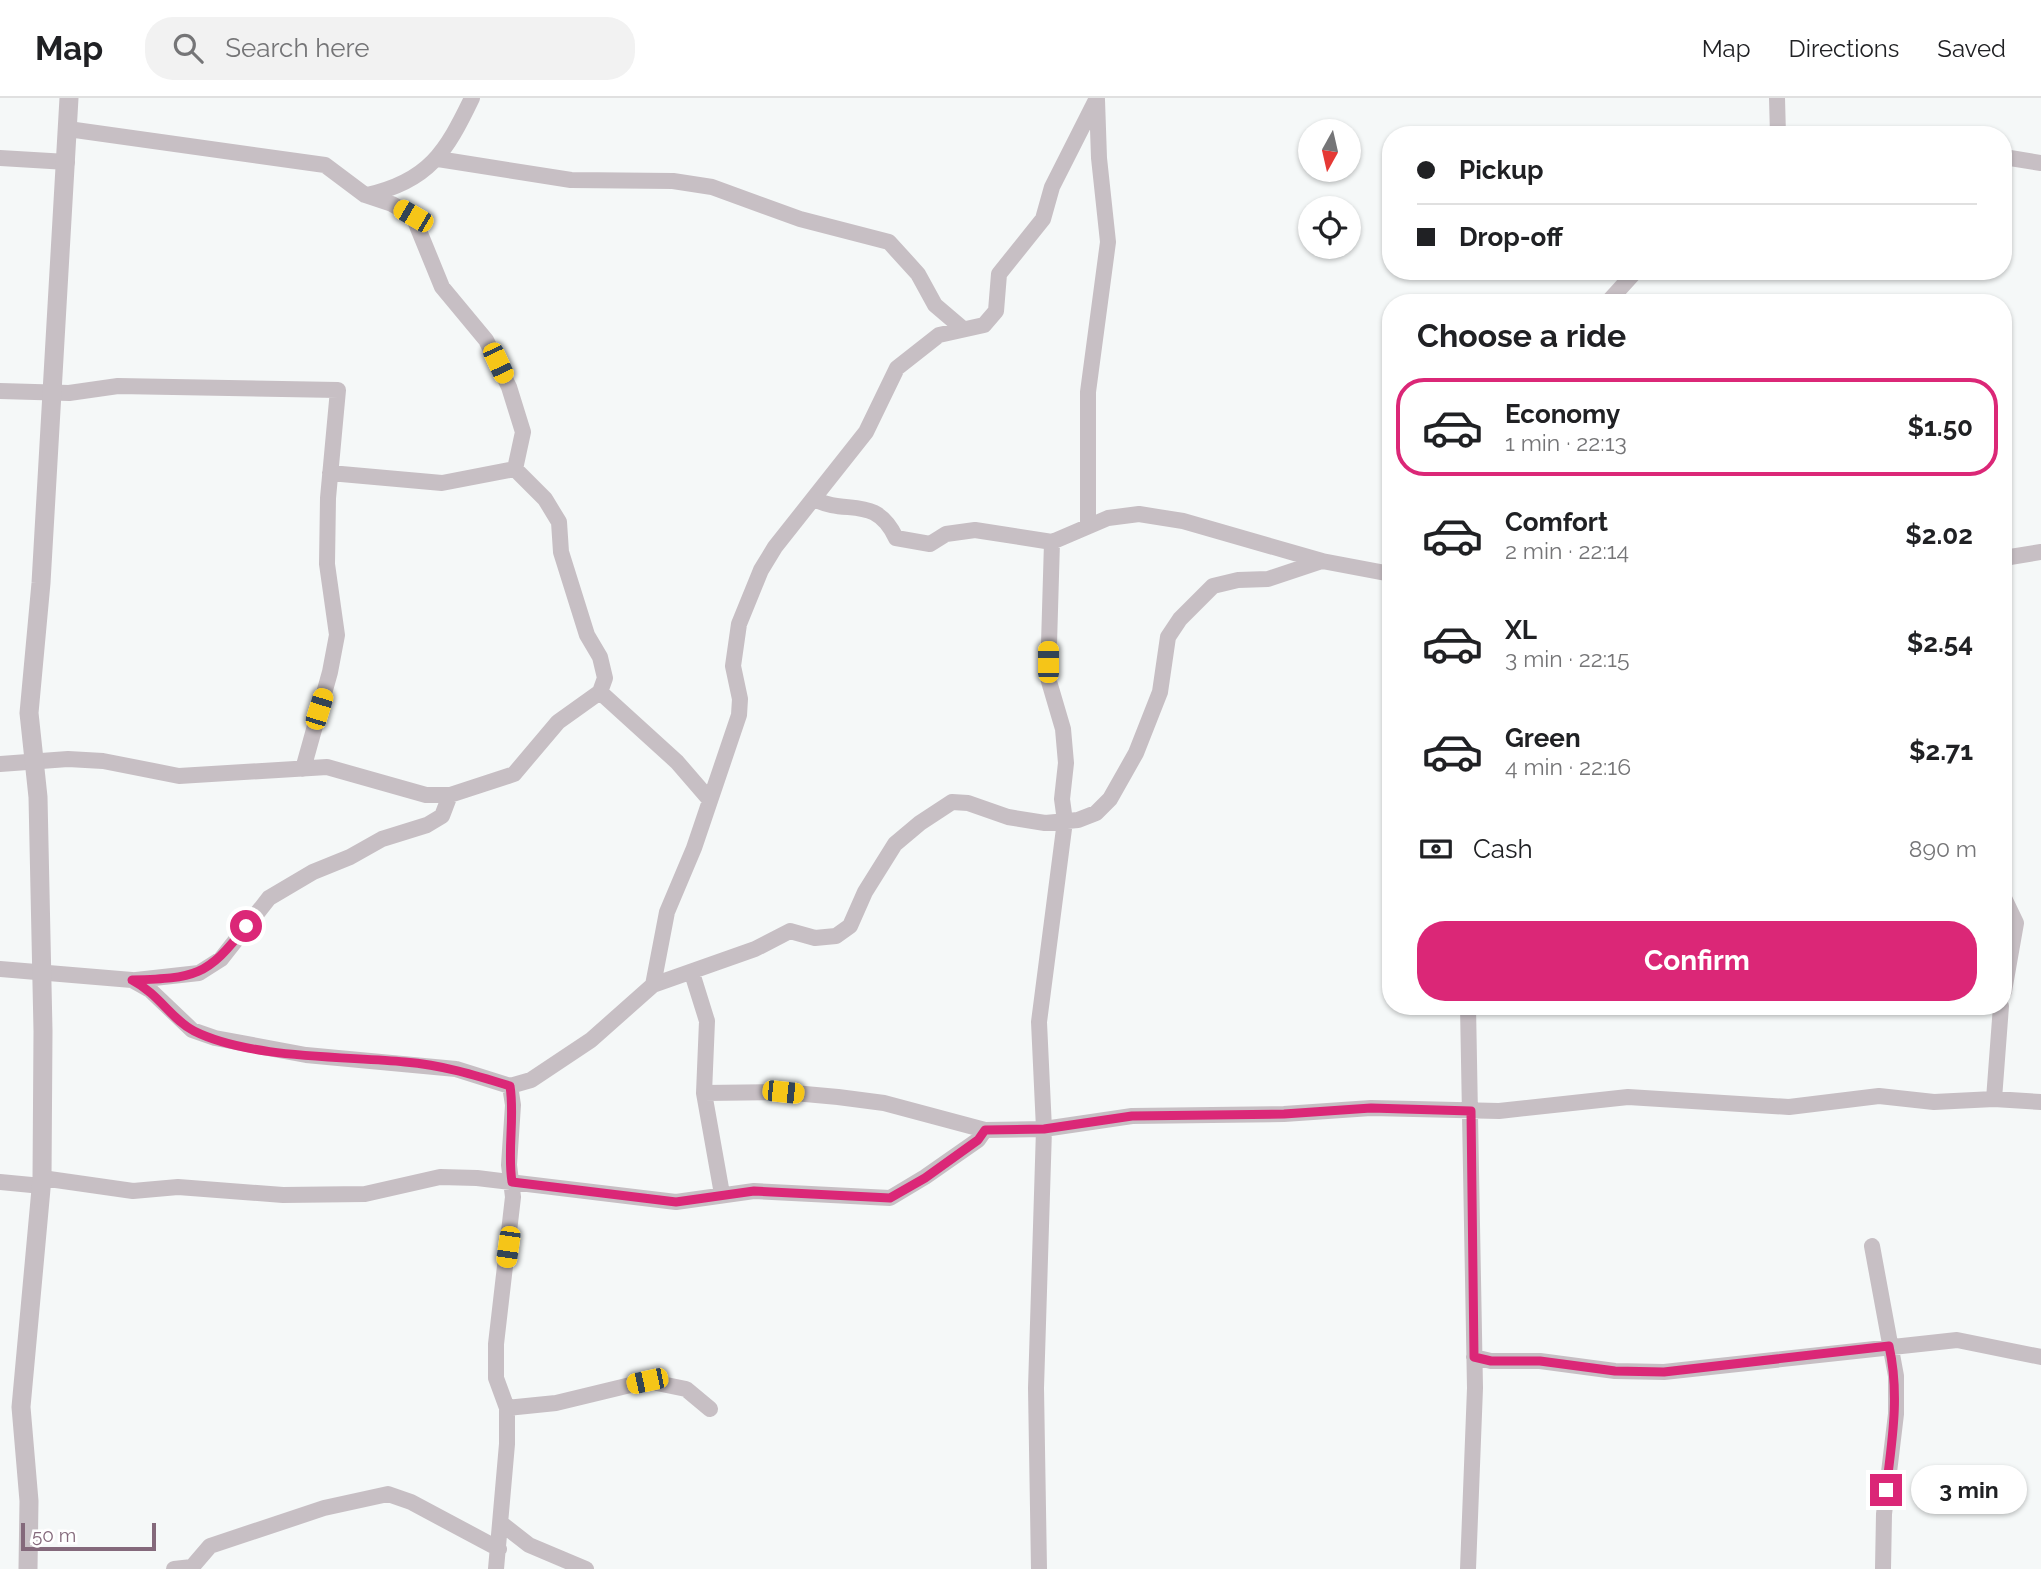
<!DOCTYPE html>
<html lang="en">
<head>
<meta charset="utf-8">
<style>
  :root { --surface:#fff; --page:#f2f2f2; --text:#202124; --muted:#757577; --line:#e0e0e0; --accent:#db2777 }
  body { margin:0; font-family:Raleway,sans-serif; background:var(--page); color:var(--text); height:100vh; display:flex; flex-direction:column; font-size:26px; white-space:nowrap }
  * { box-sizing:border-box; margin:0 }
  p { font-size:23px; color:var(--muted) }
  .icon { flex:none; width:38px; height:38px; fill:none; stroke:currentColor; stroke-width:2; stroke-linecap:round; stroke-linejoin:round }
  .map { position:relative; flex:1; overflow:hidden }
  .panel { position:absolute; left:1382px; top:196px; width:630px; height:721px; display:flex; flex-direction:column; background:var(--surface); border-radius:28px; box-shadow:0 2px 5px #0004 }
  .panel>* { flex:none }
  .banner { position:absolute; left:1382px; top:28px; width:630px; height:154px; border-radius:28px; box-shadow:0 2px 5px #0004; display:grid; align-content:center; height:154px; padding:0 35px; background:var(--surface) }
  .needle { width:46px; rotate:188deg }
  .fabs { position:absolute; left:1298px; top:21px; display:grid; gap:14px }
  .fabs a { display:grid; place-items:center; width:63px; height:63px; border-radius:50%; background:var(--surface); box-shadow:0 2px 5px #0004; font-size:35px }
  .scale { position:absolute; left:21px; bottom:18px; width:135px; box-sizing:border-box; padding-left:7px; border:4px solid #84697b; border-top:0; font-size:19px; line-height:24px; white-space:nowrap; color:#84697b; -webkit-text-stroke:5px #fff; paint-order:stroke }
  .end { position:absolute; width:32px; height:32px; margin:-16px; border:9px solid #db2777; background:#fff; box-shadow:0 0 0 4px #fff }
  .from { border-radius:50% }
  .bubble { position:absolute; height:49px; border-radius:24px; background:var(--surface); box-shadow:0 2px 5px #0004; font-size:23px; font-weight:700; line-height:49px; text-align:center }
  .car { position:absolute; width:21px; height:42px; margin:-21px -10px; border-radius:9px; box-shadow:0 0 5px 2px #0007; background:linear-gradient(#f5c518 24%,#345 0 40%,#f5c518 0 76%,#345 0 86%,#f5c518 0) }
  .banner b { display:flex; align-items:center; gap:24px; height:66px; font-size:26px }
  .banner b+b { border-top:2px solid var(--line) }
  .banner i { width:18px; height:18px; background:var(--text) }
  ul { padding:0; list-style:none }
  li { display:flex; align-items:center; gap:21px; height:98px; margin:0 14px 10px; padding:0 21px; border:4px solid transparent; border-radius:28px }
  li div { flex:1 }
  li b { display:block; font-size:26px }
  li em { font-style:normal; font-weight:700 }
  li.on { border-color:var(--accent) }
  li>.icon { width:63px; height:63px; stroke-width:1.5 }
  h2 { padding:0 35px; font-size:32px; line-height:84px }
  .pay { display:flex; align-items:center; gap:18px; height:77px; padding:0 35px; font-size:26px }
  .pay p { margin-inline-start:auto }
  .action { display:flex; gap:14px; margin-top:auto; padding:14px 35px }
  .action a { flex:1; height:80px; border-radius:28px; background:var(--accent); color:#fff; font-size:28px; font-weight:700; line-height:80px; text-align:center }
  header { display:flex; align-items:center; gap:42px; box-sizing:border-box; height:98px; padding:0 35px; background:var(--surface); border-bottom:2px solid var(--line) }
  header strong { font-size:33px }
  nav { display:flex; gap:38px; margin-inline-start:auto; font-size:24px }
  .search { width:490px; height:63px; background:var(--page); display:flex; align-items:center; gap:18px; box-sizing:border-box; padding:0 24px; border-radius:28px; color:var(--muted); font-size:26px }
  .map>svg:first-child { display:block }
</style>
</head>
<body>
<header>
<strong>Map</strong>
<div class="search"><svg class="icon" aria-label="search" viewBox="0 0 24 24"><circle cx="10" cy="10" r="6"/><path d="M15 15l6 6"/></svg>Search here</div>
<nav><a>Map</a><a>Directions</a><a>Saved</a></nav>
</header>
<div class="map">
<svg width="2041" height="1471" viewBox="0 0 2041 1471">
  <rect width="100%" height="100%" fill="#f5f8f8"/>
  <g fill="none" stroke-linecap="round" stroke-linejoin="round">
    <path stroke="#c7bfc4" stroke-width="16" d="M1777,0L1778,37
      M68,31L325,67L365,97L392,106L413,118L442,189L486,242L509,289L523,334L515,371
      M2004,59L2041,65
      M0,60L67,64
      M438,61L571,82L673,83L712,89L800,121L889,144L918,176L935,207L962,230
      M367,97C429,83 446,54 472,0
      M1607,205L1636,173
      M0,293L69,295L118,288L338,292L328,400L327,466L337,537L330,574L303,671
      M330,375L442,385L515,371
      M814,401C847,418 875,396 896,440L930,446L946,436L975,432L1052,444L1108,420L1139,416L1183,423L1322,463
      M1088,428V294L1108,144L1099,60L1097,2
      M2004,460L2041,454
      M600,594L677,664L709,701
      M0,666L68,661L103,663L179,678L327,669L426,697H450L514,676L558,624L600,594L605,580L600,559L587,537L561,454L559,424L545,401L515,371
      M2004,800L2016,825L2004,893
      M0,871L132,882L150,892L192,932L215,940L306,957L456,971L510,988L531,982L591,942L653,887L755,851L790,833L815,840L836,838L850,828L865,794L895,746L920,725L952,704L968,705L1008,719L1045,725L1078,722L1096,715L1110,701L1136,655L1160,594L1168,539L1180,521L1213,488L1238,482L1268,481L1322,463L1391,476
      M692,875L707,923L704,995L722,1096
      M136,882L199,875L221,861L269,800L313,774L350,759L382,741L427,727L442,718L450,697
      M653,887L667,814L694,750L739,617L740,601L733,568L739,526L761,472L775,449L866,334L897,270L939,237L984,227L996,213L999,176L1043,121L1052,89L1097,0
      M1468,908L1475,1290L1468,1471
      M704,995L783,994L838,999L884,1005L985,1032L1044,1031L1039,924L1065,723L1062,701L1066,665L1063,631L1048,580L1052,444
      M1994,1001L2001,908
      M42,1080L133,1093L178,1089L283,1097L365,1096L440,1079L477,1080L676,1104L754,1093L890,1100L925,1079L978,1042L985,1032
      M0,1084L42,1088
      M1872,1148L1896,1278V1316L1884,1416L1883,1471
      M1474,1259L1491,1263H1540L1615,1273L1664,1274L1957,1242L2041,1259
      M507,1310L556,1305L647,1283L686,1291L710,1311
      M502,1426L529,1447L586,1471
      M174,1471L192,1469L210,1448L324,1410L388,1396L411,1404L499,1451
      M496,1471L507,1346V1310L496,1280V1246L513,1099L509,1067L513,1007L510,988
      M1039,1471L1036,1290L1044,1031L1132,1018L1284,1016L1371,1010L1499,1013L1628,999L1789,1009L1879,998L1934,1004L1994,1001L2041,1004"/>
    <path stroke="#c7bfc4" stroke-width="19" d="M28,1471L29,1403L21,1309L42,1080L43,933L38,699L29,615L41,485L69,0"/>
  </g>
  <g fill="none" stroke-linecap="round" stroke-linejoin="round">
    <path stroke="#db2777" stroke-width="9" d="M246,828C207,879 195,880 132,882C159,896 172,922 194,933C250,961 343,958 405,964C442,967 475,977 510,988C515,1020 507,1052 512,1084L676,1104L754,1093L890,1100L925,1080L978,1042L985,1032L1044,1031L1132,1018L1284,1016L1371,1010L1471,1013L1474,1259L1491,1263H1540L1615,1273L1664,1274L1889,1248C1900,1297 1892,1343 1886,1392"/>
  </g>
</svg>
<div class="fabs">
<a><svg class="needle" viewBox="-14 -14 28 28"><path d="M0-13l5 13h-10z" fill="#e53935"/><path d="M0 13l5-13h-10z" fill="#757577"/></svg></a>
<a><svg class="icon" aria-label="locate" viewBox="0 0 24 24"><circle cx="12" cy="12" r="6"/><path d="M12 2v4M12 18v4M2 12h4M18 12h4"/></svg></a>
</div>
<div class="scale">50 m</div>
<i class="end from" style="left:246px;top:828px"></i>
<i class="end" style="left:1886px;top:1392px"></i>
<div class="bubble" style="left:1911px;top:1367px;width:116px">3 min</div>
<i class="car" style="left:413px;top:118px;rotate:300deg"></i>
<i class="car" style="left:498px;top:265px;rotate:155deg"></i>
<i class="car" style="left:1048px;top:564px;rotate:0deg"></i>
<i class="car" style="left:319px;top:611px;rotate:17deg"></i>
<i class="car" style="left:783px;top:994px;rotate:96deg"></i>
<i class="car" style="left:508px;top:1149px;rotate:188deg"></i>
<i class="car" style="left:647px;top:1283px;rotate:258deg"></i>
<div class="banner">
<b><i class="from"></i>Pickup</b>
<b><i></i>Drop-off</b>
</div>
<section class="panel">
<h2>Choose a ride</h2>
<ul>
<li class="on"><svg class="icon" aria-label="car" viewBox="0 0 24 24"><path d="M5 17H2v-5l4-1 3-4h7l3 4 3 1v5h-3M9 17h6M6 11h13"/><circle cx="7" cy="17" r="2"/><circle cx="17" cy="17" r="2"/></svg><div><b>Economy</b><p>1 min · 22:13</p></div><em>$1.50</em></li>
<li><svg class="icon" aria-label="car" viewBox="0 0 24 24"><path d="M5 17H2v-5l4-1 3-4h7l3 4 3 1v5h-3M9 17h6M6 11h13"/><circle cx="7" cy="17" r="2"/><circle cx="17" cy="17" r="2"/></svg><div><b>Comfort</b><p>2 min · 22:14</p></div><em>$2.02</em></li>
<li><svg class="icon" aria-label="car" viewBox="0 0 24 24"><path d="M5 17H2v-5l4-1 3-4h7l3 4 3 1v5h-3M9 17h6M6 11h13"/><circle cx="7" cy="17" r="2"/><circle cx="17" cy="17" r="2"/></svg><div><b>XL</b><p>3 min · 22:15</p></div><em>$2.54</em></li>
<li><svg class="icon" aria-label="car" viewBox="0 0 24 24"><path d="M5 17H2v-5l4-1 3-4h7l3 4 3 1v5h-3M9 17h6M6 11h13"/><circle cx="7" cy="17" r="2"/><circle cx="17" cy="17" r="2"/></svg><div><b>Green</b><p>4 min · 22:16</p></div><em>$2.71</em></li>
</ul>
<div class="pay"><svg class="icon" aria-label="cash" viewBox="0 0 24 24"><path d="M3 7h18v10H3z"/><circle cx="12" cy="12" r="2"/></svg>Cash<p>890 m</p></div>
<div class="action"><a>Confirm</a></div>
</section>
</div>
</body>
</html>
